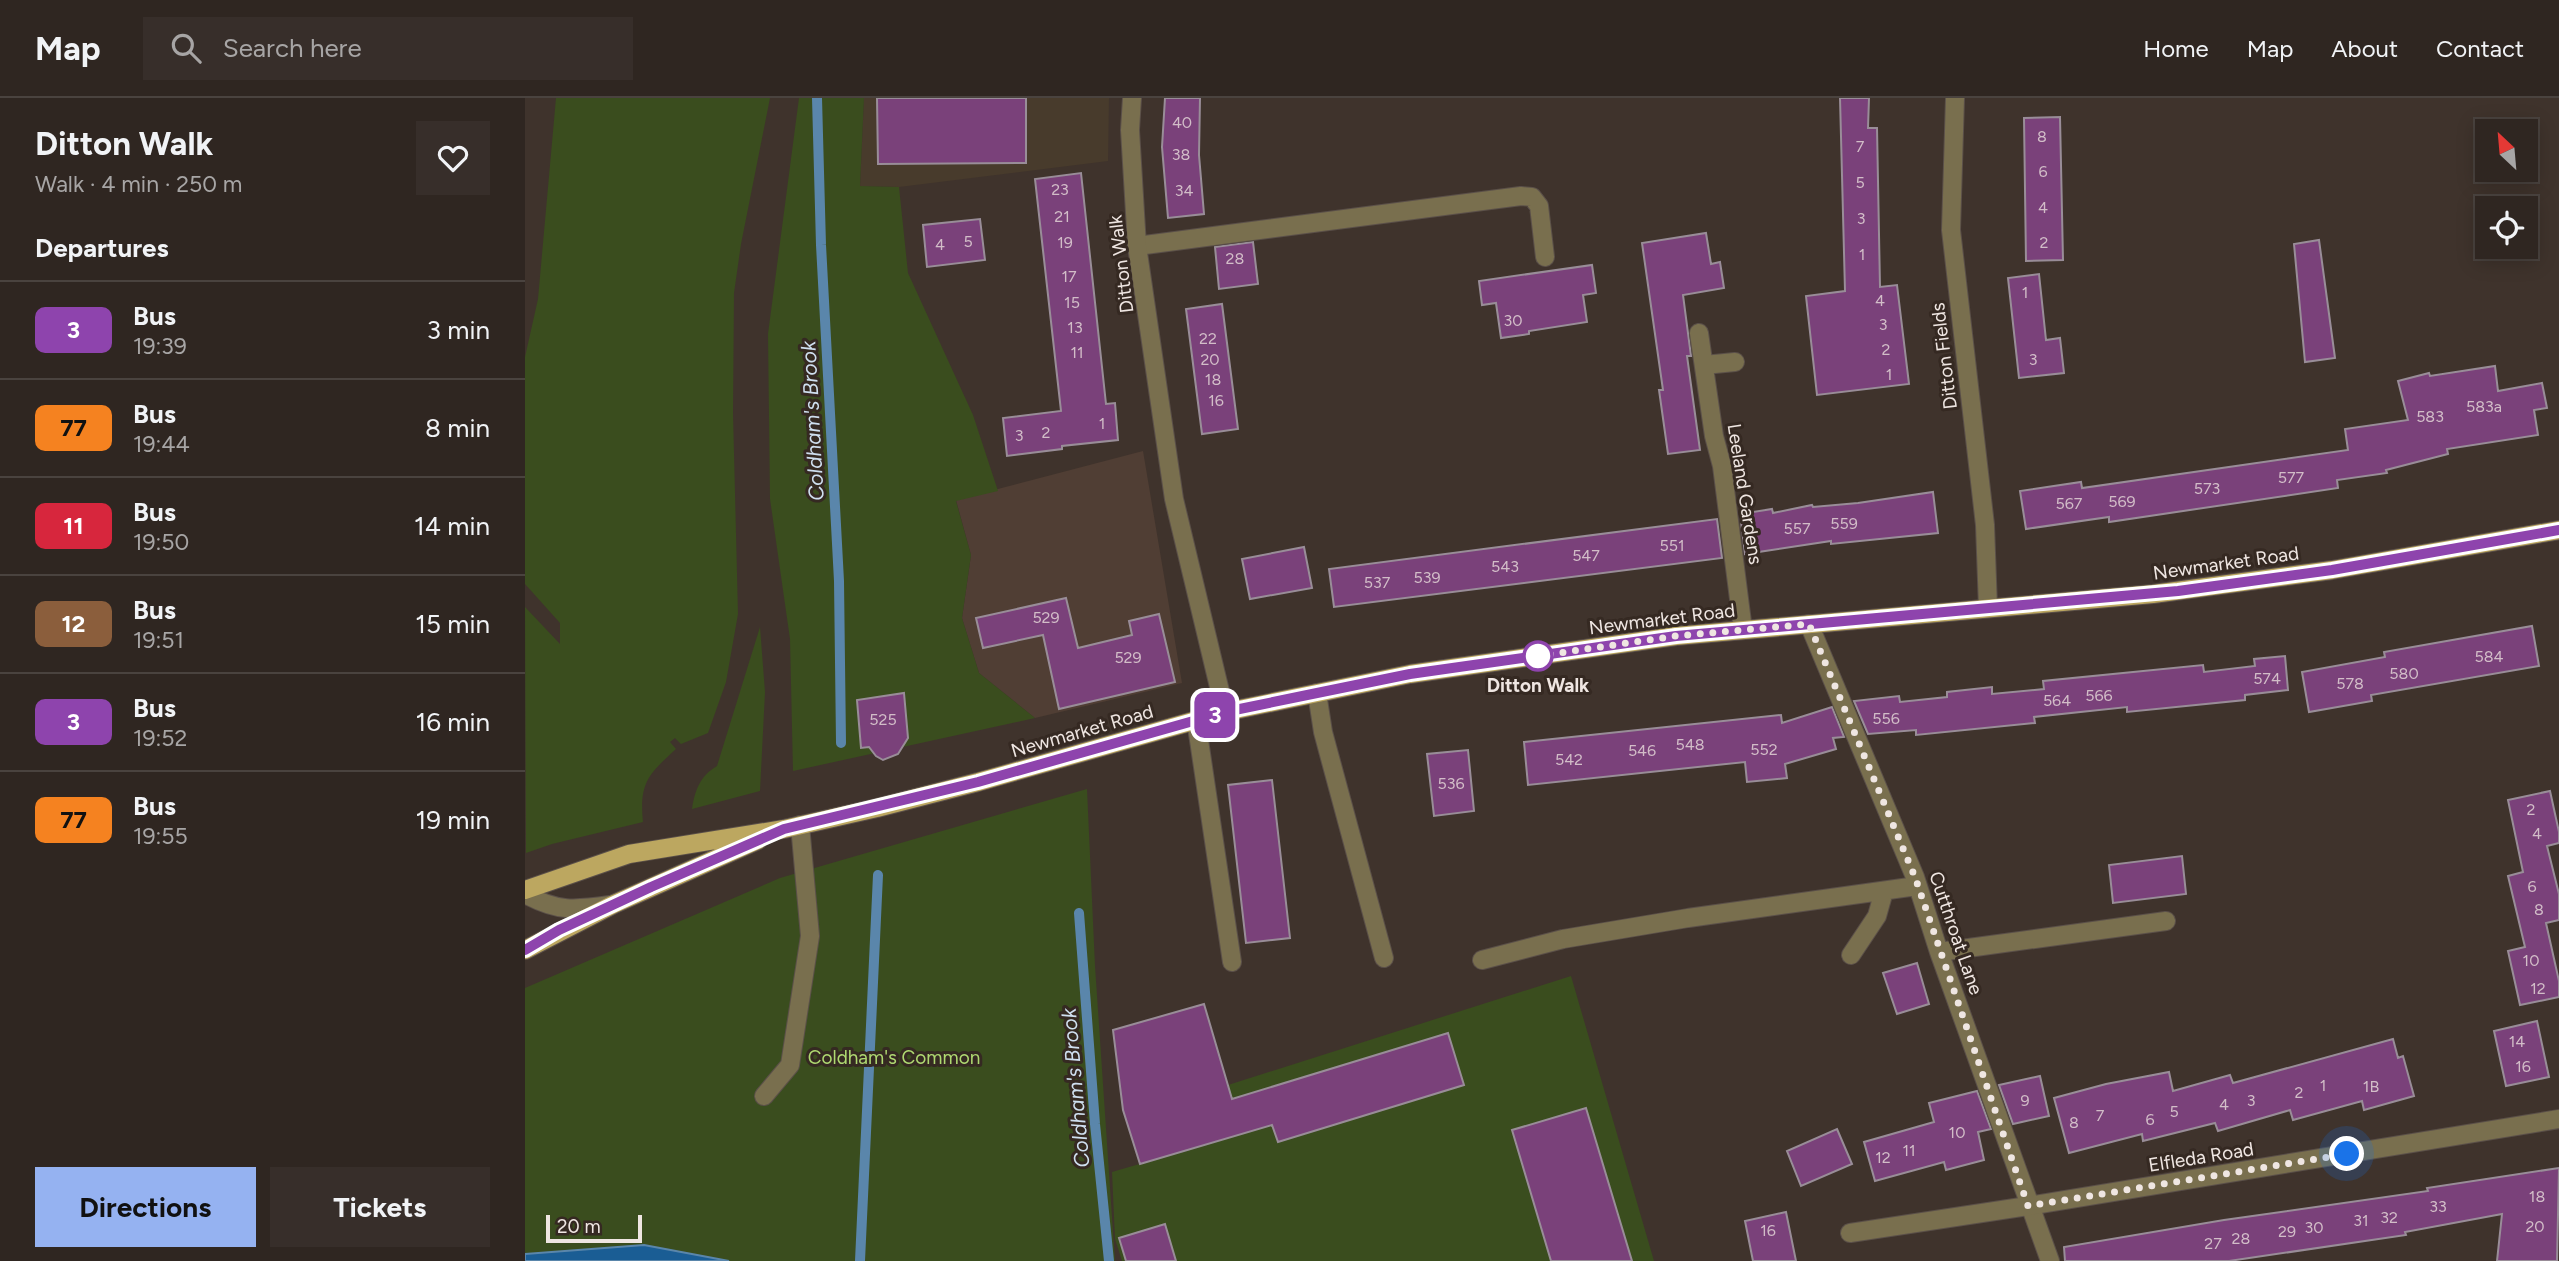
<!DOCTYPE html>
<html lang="en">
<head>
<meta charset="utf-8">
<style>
  :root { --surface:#2f2621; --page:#372e2a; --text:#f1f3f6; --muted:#a7a5a5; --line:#4a433f; --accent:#95b2f1 }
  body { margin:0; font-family:Figtree,sans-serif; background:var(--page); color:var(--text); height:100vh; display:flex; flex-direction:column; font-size:26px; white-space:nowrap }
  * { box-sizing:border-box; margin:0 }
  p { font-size:23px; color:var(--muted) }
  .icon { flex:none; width:38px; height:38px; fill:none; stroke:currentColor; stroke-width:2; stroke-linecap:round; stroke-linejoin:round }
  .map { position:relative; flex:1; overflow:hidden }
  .sheet { display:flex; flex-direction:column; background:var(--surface); width:525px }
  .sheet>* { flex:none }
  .badge { padding:0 14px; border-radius:10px; font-size:24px; line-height:46px }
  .needle { width:46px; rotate:334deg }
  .tools { position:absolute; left:1950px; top:21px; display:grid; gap:14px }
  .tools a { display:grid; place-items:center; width:63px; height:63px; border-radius:0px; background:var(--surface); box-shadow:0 4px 18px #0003,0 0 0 2px var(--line); font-size:35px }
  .scale { position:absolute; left:21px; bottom:18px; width:96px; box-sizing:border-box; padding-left:7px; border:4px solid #efe6e2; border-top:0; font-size:19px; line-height:24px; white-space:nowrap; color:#efe6e2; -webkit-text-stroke:5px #352922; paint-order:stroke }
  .you { position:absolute; width:35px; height:35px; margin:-18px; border:5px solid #fff; border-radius:50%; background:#1a73e8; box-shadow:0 0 0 10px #1a73e833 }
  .map>.badge { position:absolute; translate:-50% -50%; box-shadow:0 0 0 4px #fff }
  h2 { padding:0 35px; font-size:26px; line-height:63px }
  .round { display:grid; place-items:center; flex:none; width:74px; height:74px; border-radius:0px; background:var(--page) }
  .overview { display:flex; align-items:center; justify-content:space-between; height:119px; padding:0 35px }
  h1 { font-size:33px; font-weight:700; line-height:52px }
  .primary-button { display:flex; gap:14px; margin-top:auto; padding:14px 35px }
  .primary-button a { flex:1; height:80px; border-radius:0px; background:var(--accent); color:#111; font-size:28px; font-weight:700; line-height:80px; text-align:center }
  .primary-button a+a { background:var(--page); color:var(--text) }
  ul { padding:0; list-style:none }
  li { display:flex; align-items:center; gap:21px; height:98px; padding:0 35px; border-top:2px solid var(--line) }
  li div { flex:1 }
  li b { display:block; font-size:26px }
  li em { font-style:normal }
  li .badge { min-width:77px; font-weight:700; text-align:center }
  header { display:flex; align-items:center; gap:42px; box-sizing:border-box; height:98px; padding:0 35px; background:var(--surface); border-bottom:2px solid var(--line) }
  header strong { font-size:33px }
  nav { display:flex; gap:38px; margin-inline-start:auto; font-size:24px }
  .search { width:490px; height:63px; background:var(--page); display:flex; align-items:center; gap:18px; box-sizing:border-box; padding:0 24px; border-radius:0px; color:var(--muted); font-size:26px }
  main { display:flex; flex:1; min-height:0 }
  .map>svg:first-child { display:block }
</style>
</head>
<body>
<header>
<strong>Map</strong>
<div class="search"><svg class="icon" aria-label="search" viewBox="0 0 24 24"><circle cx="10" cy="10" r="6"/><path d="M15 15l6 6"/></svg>Search here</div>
<nav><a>Home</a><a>Map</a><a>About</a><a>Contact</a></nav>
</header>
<main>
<section class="sheet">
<div class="overview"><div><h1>Ditton Walk</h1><p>Walk · 4 min · 250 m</p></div><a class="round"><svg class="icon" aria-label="heart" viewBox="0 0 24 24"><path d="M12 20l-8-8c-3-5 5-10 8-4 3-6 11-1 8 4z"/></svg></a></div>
<h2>Departures</h2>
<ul>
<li><span class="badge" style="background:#8e44ad;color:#fff">3</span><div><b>Bus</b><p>19:39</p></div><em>3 min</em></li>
<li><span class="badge" style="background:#f58220;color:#111">77</span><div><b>Bus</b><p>19:44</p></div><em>8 min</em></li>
<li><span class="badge" style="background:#d7263d;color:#fff">11</span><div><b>Bus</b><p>19:50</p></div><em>14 min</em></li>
<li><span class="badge" style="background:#8b5e3c;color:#fff">12</span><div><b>Bus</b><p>19:51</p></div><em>15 min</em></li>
<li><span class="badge" style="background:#8e44ad;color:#fff">3</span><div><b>Bus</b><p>19:52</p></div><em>16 min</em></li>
<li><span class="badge" style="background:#f58220;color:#111">77</span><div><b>Bus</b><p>19:55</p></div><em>19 min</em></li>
</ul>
<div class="primary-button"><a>Directions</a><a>Tickets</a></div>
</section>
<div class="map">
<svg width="2034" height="1163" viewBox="0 0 2034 1163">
  <rect width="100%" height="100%" fill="#3f332c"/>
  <path fill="#503e34" d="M 618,353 L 657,585 L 510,620 L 454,575 L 437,520 L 446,457 L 431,402 Z"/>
  <path fill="#483b2c" d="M 339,0 L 584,0 L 583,63 L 374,89 L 335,88 Z"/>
  <path fill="#3a4d1e" d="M 31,0 L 245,0 L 216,146 L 209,195 L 208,315 L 213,516 L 201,584 L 183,635 L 156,646 L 150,640 L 145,644 L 151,651 C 124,676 114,684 118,724 L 27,746 L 1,755 L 0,509 L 35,546 L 35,525 L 0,486 L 0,259 L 13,201 Z
    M 274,0 L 339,0 L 335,88 L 374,89 L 383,175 L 448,317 L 473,393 L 431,403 L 446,457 L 437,520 L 454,575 L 510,620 L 268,673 L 265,541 L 245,401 L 243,236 Z
    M 235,529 L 240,594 L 235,693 L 167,711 C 170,692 175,678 192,668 Z
    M 562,691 L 570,868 L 590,1163 L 587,1163 L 581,1109 L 583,1163 L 204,1163 L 119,1147 L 0,1156 L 0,890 L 255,780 Z
    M 1046,878 L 1129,1163 L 597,1163 L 590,1141 L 587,1074 L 717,1036 L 703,987 Z"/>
  <path fill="#1a5d94" stroke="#5a86ab" stroke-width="2" d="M 119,1147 L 204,1163 L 0,1163 L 0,1156 Z"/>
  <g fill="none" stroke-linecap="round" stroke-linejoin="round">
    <path stroke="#5a86ab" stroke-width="10" d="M 292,0 L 296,147 L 314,483 L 316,645
      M 554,815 L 570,1026 L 584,1163
      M 335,1163 L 353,777"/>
  </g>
  <path fill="#7a417a" stroke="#998d98" stroke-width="2" d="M 352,0 L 501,0 L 501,65 L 353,66 Z
    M 640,0 L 675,0 L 674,57 L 679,116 L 643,120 L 637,49 Z
    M 1315,0 L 1344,0 L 1343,30 L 1352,30 L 1355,189 L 1372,187 L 1384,286 L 1292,297 L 1281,198 L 1320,193 Z
    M 1535,19 L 1538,162 L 1501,163 L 1499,20 Z
    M 556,75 L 581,306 L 590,305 L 593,342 L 537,348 L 537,351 L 482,358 L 478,320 L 536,313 L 510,81 Z
    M 455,121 L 460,162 L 402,169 L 398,127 Z
    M 1181,135 L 1186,166 L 1195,164 L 1199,190 L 1158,197 L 1166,258 L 1162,258 L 1175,352 L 1143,356 L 1134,292 L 1138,292 L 1117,145 Z
    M 1794,142 L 1810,260 L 1780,264 L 1769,146 Z
    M 728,144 L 733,186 L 694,191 L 690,149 Z
    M 1067,167 L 1071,195 L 1058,197 L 1062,224 L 1004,233 L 1004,236 L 976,240 L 971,205 L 957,207 L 954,183 Z
    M 1514,176 L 1521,242 L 1535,240 L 1539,275 L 1494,280 L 1483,180 Z
    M 697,206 L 713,331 L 677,336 L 661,211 Z
    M 1970,268 L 1973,293 L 2017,285 L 2022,310 L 2009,312 L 2013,337 L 1922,351 L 1923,356 L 1861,372 L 1862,375 L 1812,382 L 1813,390 L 1584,424 L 1584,419 L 1501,431 L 1495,393 L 1556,384 L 1557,390 L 1823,352 L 1820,331 L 1883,322 L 1873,283 L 1904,275 L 1905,278 Z
    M 1408,394 L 1413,435 L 1306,446 L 1306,443 L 1220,456 L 1215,416 L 1247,411 L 1248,415 L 1287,407 L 1288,409 L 1333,405 Z
    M 1192,421 L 1197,460 L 809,509 L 804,471 Z
    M 779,449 L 787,490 L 725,501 L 717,461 Z
    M 541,500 L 553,550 L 607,537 L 604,523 L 634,516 L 650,584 L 534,611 L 518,537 L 458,550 L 451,520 Z
    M 2007,528 L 2014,568 L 1846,597 L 1847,603 L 1784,614 L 1777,574 L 1860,559 L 1859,554 Z
    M 1760,558 L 1763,592 L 1720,597 L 1720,602 L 1602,614 L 1602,609 L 1509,619 L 1510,625 L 1391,637 L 1391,632 L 1343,636 L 1329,603 L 1374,598 L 1375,604 L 1422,599 L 1422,594 L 1467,589 L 1467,596 L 1519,591 L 1518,583 L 1678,567 L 1679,574 L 1730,568 L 1729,561 Z
    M 379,595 L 383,640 L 373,656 L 358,662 L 351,658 L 344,649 L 336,650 L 332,602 Z
    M 1307,609 L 1319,639 L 1308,640 L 1311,651 L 1260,666 L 1262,680 L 1222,684 L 1220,664 L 1003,687 L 999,644 L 1256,617 L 1257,625 Z
    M 943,652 L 949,713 L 909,718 L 902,656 Z
    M 747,682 L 765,840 L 721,845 L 703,687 Z
    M 2025,693 L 2034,734 L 2034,745 L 2022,748 L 2034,796 L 2034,822 L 2021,825 L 2034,883 L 2034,899 L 1995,907 L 1983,853 L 2000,849 L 1983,778 L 1998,774 L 1983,702 Z
    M 1657,758 L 1661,796 L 1588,805 L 1584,767 Z
    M 1392,865 L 1404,906 L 1372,916 L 1358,875 Z
    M 679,906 L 707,1001 L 923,935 L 939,987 L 753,1044 L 747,1027 L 615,1066 L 598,1012 L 588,932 Z
    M 2012,923 L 2024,979 L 1981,988 L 1969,933 Z
    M 1868,941 L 1873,960 L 1878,958 L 1889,998 L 1839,1012 L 1837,1003 L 1768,1022 L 1765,1012 L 1693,1033 L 1690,1025 L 1618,1043 L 1617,1036 L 1544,1055 L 1529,1000 L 1581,986 L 1644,974 L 1648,993 L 1705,977 L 1708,985 Z
    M 1515,978 L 1524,1018 L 1488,1026 L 1474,987 Z
    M 1452,993 L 1466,1031 L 1453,1034 L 1459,1062 L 1421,1072 L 1419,1064 L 1350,1083 L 1339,1044 L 1409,1024 L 1404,1005 Z
    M 1061,1010 L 1107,1163 L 1026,1163 L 987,1032 Z
    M 1312,1031 L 1327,1066 L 1276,1088 L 1262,1053 Z
    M 2034,1070 L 2032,1163 L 1972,1163 L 1977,1116 L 1880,1134 L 1881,1137 L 1704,1163 L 1540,1163 L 1539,1149 L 1699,1122 L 1903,1093 L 1902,1090 Z
    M 1261,1114 L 1271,1163 L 1228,1163 L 1220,1123 Z
    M 640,1126 L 651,1163 L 601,1163 L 594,1140 Z"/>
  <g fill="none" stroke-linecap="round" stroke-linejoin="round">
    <g stroke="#5b5049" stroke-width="20">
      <path id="service" d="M 612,148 L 996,98 L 1007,99 L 1014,108 L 1020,159
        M 1284,526 L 1390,779 L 1414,854 L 1525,1163
        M 792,595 L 798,634 L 859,860
        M 671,622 L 707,864
        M 0,796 C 32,814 50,812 85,807
        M 1414,854 L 1641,823
        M 1326,857 L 1352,818 L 1359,793
        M 957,862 L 1038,841 L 1163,820 L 1392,788
        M 239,998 L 265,967 L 285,838 L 275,727"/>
    </g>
    <g stroke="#5b5049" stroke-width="20">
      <path id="minor" d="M 607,0 L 605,32 L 612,148 L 649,401 L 700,614
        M 1430,0 L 1426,132 L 1460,427 L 1463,510
        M 1174,235 L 1189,338 L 1197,368 L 1218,532
        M 1179,267 L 1210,264
        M 1325,1135 L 1503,1108 L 2034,1021"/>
    </g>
    <g stroke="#5b5049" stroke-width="20">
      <path id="primary" d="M 0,792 L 104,756 L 259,731 L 352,710 L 453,684 L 700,614 L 885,576 L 1151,538 L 1628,496 L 1807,472 L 2034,432
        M 0,852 L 89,806 L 233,742"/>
    </g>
    <use href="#service" stroke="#796f4e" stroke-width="18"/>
    <use href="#minor" stroke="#796f4e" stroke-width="18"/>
    <use href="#primary" stroke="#bca760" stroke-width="18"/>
  </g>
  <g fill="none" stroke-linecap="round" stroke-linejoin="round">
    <g stroke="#fff" stroke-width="16">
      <path id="line" d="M 0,852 L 34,832 L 126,789 L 259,731 L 453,684 L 700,614 L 792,595 L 885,576 L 1151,538 L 1653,493 L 1807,472 L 2034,432"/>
    </g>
    <use href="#line" stroke="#8e44ad" stroke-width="10"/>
    <path stroke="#efe6e2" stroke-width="7" stroke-dasharray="0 12.6" d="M 1013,558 L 1151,538 L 1284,526 L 1390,779 L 1503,1108 L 1822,1056"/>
  </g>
  <circle fill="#fff" stroke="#8e44ad" stroke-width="3.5" cx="1013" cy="558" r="14"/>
  <g text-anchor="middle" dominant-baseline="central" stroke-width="6" stroke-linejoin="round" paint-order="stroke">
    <g font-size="16" fill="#d2bdc8">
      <text x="657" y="24">40</text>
      <text x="1517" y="38">8</text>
      <text x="1335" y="48">7</text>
      <text x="656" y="56">38</text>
      <text x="1518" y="73">6</text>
      <text x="1335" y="84">5</text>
      <text x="535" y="91">23</text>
      <text x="659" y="92">34</text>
      <text x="1518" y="109">4</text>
      <text x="537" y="118">21</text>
      <text x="1336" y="120">3</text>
      <text x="443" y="143">5</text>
      <text x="540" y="144">19</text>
      <text x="1519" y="144">2</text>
      <text x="415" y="146">4</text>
      <text x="1337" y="156">1</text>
      <text x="710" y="160">28</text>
      <text x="544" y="178">17</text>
      <text x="1500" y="194">1</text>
      <text x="1355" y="202">4</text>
      <text x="547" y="204">15</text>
      <text x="988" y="222">30</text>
      <text x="1358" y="226">3</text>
      <text x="550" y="229">13</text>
      <text x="683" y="240">22</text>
      <text x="1361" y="251">2</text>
      <text x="552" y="254">11</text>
      <text x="685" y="261">20</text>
      <text x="1508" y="261">3</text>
      <text x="1364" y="276">1</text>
      <text x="688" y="281">18</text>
      <text x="691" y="302">16</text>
      <text x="1959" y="308">583a</text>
      <text x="1905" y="318">583</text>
      <text x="577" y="325">1</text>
      <text x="521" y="334">2</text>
      <text x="494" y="337">3</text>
      <text x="1766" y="379">577</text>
      <text x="1682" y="390">573</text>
      <text x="1597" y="403">569</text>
      <text x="1544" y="405">567</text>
      <text x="1319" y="425">559</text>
      <text x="1272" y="430">557</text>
      <text x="1147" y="447">551</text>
      <text x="1061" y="457">547</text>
      <text x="980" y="468">543</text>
      <text x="902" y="479">539</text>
      <text x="852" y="484">537</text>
      <text x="521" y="519">529</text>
      <text x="1964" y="558">584</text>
      <text x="603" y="559">529</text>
      <text x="1879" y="575">580</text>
      <text x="1742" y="580">574</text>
      <text x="1825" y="585">578</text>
      <text x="1574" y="597">566</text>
      <text x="1532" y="602">564</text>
      <text x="1361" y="620">556</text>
      <text x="358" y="621">525</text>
      <text x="1165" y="646">548</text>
      <text x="1239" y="651">552</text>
      <text x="1117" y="652">546</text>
      <text x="1044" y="661">542</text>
      <text x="926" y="685">536</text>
      <text x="2006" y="711">2</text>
      <text x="2012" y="735">4</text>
      <text x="2007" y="788">6</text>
      <text x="2014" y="811">8</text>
      <text x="2006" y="862">10</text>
      <text x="2013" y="890">12</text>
      <text x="1992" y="943">14</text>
      <text x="1998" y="968">16</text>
      <text x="1798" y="987">1</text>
      <text x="1846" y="988">1B</text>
      <text x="1774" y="994">2</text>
      <text x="1500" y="1002">9</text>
      <text x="1726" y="1002">3</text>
      <text x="1699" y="1006">4</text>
      <text x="1649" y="1013">5</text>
      <text x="1575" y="1017">7</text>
      <text x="1625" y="1021">6</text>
      <text x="1549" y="1024">8</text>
      <text x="1432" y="1034">10</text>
      <text x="1384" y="1052">11</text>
      <text x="1358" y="1059">12</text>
      <text x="2012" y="1098">18</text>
      <text x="1913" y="1108">33</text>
      <text x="1864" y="1119">32</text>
      <text x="1836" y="1122">31</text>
      <text x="2010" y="1128">20</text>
      <text x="1789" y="1129">30</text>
      <text x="1243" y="1132">16</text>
      <text x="1762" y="1133">29</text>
      <text x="1716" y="1140">28</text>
      <text x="1688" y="1145">27</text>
    </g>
    <g font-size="19" fill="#efe6e2" stroke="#352922">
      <text transform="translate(596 166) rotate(-97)">Ditton Walk</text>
      <text transform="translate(1419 258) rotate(-97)">Ditton Fields</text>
      <text transform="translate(1220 396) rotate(81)">Leeland Gardens</text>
      <text transform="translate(1701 465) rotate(-8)">Newmarket Road</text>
      <text transform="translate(1137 521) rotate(-7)">Newmarket Road</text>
      <text transform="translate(557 633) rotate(-16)">Newmarket Road</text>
      <text transform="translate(1431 835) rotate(71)">Cutthroat Lane</text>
      <text transform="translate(1676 1059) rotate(-9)">Elfleda Road</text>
    </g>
    <g font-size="19" font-weight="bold" fill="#efe6e2" stroke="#352922">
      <text x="1013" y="587">Ditton Walk</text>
    </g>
    <g font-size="19" fill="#afd971" stroke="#352922">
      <text x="369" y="959">Coldham's Common</text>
    </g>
    <g font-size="21" font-style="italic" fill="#cfdfef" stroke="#352922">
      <text transform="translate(287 323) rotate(-93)">Coldham's Brook</text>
      <text transform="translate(550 990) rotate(-95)">Coldham's Brook</text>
    </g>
  </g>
</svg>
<div class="tools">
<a><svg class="needle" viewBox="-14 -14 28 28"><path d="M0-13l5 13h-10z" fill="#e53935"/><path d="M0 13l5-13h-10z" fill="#a7a5a5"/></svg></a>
<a><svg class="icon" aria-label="locate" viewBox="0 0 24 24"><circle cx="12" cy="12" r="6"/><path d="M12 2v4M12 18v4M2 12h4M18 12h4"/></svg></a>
</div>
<div class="scale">20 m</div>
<div class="you" style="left:1822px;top:1056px"></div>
<b class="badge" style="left:690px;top:617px;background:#8e44ad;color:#fff">3</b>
</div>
</main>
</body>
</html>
